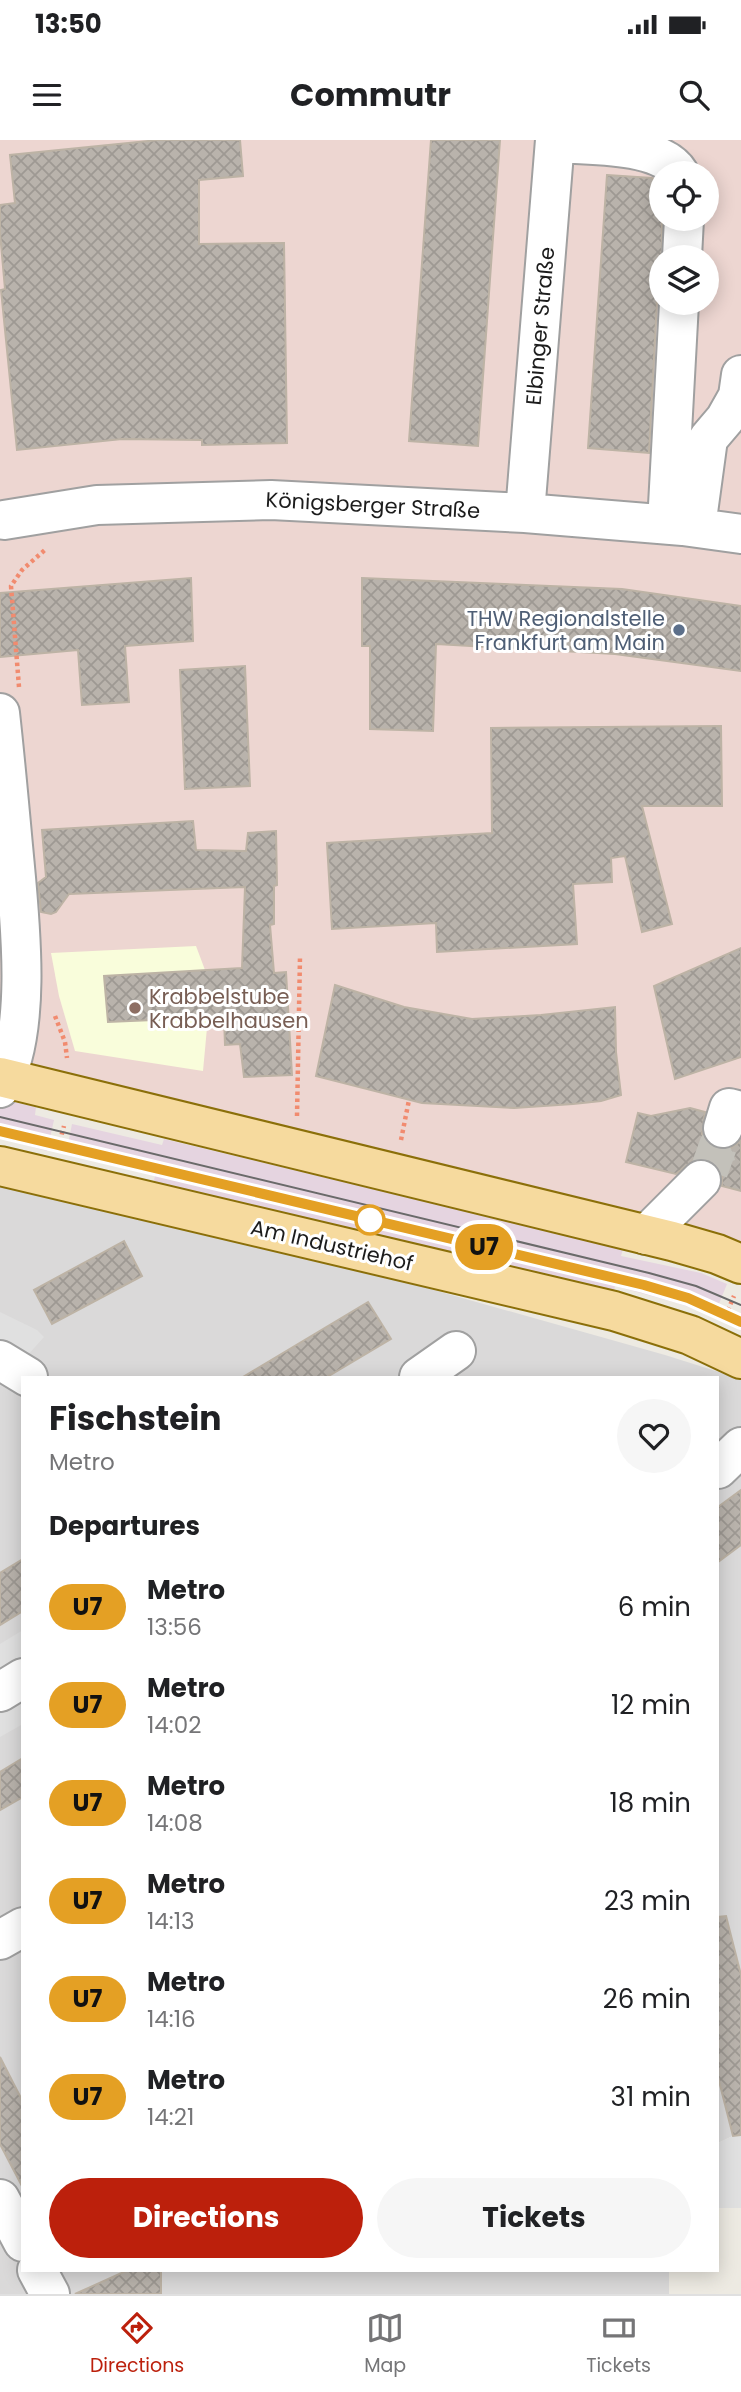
<!DOCTYPE html>
<html lang="en">
<head>
<meta charset="utf-8">
<style>
  :root { --surface:#fff; --page:#f6f6f6; --text:#202124; --muted:#757577; --line:#e0e0e0; --accent:#bc200c }
  body { margin:0; font-family:Poppins,sans-serif; background:var(--page); color:var(--text); height:100vh; display:flex; flex-direction:column; font-size:26px; white-space:nowrap }
  * { box-sizing:border-box; margin:0 }
  p { font-size:23px; color:var(--muted) }
  .icon { flex:none; width:38px; height:38px; fill:none; stroke:currentColor; stroke-width:2; stroke-linecap:round; stroke-linejoin:round }
  .map { position:relative; flex:1; overflow:hidden }
  .side { position:absolute; left:21px; top:1236px; width:698px; height:896px; display:flex; flex-direction:column; background:var(--surface); border-radius:0px; box-shadow:0 4px 18px #0003 }
  .side>* { flex:none }
  .badge { padding:0 14px; border-radius:23px; font-size:24px; line-height:46px }
  .controls { position:absolute; left:649px; top:21px; display:grid; gap:14px }
  .controls a { display:grid; place-items:center; width:70px; height:70px; border-radius:50%; background:var(--surface); box-shadow:0 4px 18px #0003; font-size:35px }
  .map>.badge { position:absolute; translate:-50% -50%; box-shadow:0 0 0 4px #fff }
  h2 { padding:0 28px; font-size:26px; line-height:63px }
  .round { display:grid; place-items:center; flex:none; width:74px; height:74px; border-radius:37px; background:var(--page) }
  .headline { display:flex; align-items:center; justify-content:space-between; height:119px; padding:0 28px }
  h1 { font-size:33px; font-weight:700; line-height:52px }
  .primary-button { display:flex; gap:14px; margin-top:auto; padding:14px 28px }
  .primary-button a { flex:1; height:80px; border-radius:42px; background:var(--accent); color:#fff; font-size:28px; font-weight:700; line-height:80px; text-align:center }
  .primary-button a+a { background:var(--page); color:var(--text) }
  ul { padding:0; list-style:none }
  li { display:flex; align-items:center; gap:21px; height:98px; padding:0 28px }
  li div { flex:1 }
  li b { display:block; font-size:26px }
  li em { font-style:normal }
  li .badge { min-width:77px; font-weight:700; text-align:center }
  .status { display:flex; justify-content:space-between; align-items:center; height:49px; padding:0 35px; background:var(--surface); direction:ltr }
  .status svg { height:19px; fill:currentColor }
  header { display:flex; justify-content:space-between; align-items:center; height:91px; padding:0 28px; background:var(--surface); font-size:32px; font-weight:700 }
  .dock { display:flex; justify-content:space-around; align-items:center; height:98px; border-top:2px solid var(--line); background:var(--surface); font-size:19px; color:var(--muted) }
  .dock a { display:grid; justify-items:center; gap:4px }
  .dock .current { color:var(--accent) }
  .map>svg:first-child { display:block }
</style>
</head>
<body>
<div class="status"><b>13:50</b><svg viewBox="0 0 49 12"><path d="M0 12V9h3v3zM5 12V6h3v6zM10 12V3h3v9zM15 12V0h3v12zM26 1h20v11H26zM47 4h2v5h-2z"/></svg></div>
<header><svg class="icon" aria-label="menu" viewBox="0 0 24 24"><path d="M4 6h16M4 12h16M4 18h16"/></svg>Commutr<svg class="icon" aria-label="search" viewBox="0 0 24 24"><circle cx="10" cy="10" r="6"/><path d="M15 15l6 6"/></svg></header>
<div class="map">
<svg width="741" height="2154" viewBox="0 0 741 2154">
  <defs>
    <pattern id="building-cross-hatch" width="8" height="8" patternUnits="userSpaceOnUse" patternTransform="scale(1.75)"><rect width="8" height="8" fill="#b9b3ac"/><path d="M0 0l8 8M0 8l8-8" fill="none" stroke="#9e9993"/></pattern>
  </defs>
  <rect width="100%" height="100%" fill="#edeae2"/>
  <path fill="#dad9d9" d="M 0,1041 L 370,1132 L 665,1215 L 741,1239 L 741,1992 L 718,2003 L 718,1237 L 23,1237 L 23,2130 L 669,2130 L 669,2154 L 0,2154 Z"/>
  <path fill="#edd6d1" fill-rule="evenodd" d="M 0,0 L 741,0 L 741,1126 L 0,937 ZM 662,33 L 707,33 L 707,79 L 662,79 ZM 662,117 L 707,117 L 707,163 L 662,163 Z"/>
  <path fill="#f9fddb" d="M 196,806 L 205,830 L 208,877 L 203,931 L 75,911 L 59,856 L 51,813 Z"/>
  <path fill="#e5d4e0" d="M 0,959 L 36,967 L 35,975 L 54,980 L 47,1011 L 11,1001 L 0,987 Z
    M 72,984 L 162,1005 L 164,999 L 623,1109 L 621,1116 L 701,1133 L 727,1144 L 714,1176 L 677,1163 L 615,1146 L 612,1160 L 152,1049 L 155,1036 L 66,1014 Z"/>
  <path fill="#e0e0e0" d="M 0,1172 L 37,1190 L 44,1197 L 26,1217 L 0,1199 Z
    M 23,1490 L 23,1519 L 0,1533 L 0,1504 Z
    M 23,1551 L 23,1584 L 0,1597 L 0,1565 Z
    M 741,1992 L 741,2068 L 718,2068 L 718,2003 Z"/>
  <path fill="url(#building-cross-hatch)" stroke="#bdb3a5" stroke-width="2" d="M 158,0 L 240,0 L 243,36 L 199,40 L 199,104 L 284,103 L 287,303 L 202,305 L 202,300 L 122,299 L 17,310 L 1,150 L 5,149 L 0,93 L 0,65 L 15,63 L 10,15 Z
    M 431,0 L 500,0 L 478,306 L 409,301 Z
    M 607,35 L 652,38 L 662,46 L 662,145 L 657,162 L 649,313 L 588,308 Z
    M 191,438 L 193,501 L 125,506 L 129,562 L 82,565 L 78,510 L 0,517 L 0,453 Z
    M 362,438 L 622,449 L 741,466 L 741,531 L 615,514 L 436,504 L 433,591 L 370,589 L 370,506 L 362,506 Z
    M 245,526 L 250,646 L 185,649 L 180,530 Z
    M 721,586 L 722,666 L 642,666 L 672,784 L 642,792 L 625,716 L 611,718 L 612,742 L 573,744 L 577,804 L 437,812 L 436,783 L 332,789 L 327,703 L 492,693 L 491,588 Z
    M 193,681 L 196,710 L 246,711 L 248,693 L 276,691 L 277,745 L 274,746 L 274,784 L 270,785 L 274,833 L 286,832 L 292,935 L 244,937 L 240,904 L 225,905 L 224,877 L 108,882 L 104,836 L 242,828 L 245,747 L 69,754 L 56,772 L 51,774 L 41,772 L 38,743 L 46,737 L 42,690 Z
    M 741,808 L 741,917 L 675,939 L 654,846 Z
    M 335,845 L 404,867 L 472,879 L 541,875 L 615,867 L 616,912 L 621,955 L 601,961 L 573,964 L 514,968 L 422,963 L 316,936 Z
    M 690,968 L 705,972 L 702,994 L 707,1002 L 716,1009 L 729,1009 L 737,1004 L 741,999 L 741,1051 L 722,1046 L 722,1035 L 717,1025 L 706,1019 L 695,1019 L 676,1034 L 626,1022 L 638,973 L 651,976 Z
    M 124,1101 L 142,1136 L 52,1184 L 34,1150 Z
    M 368,1162 L 391,1199 L 327,1237 L 243,1237 Z
    M 741,1350 L 741,1405 L 718,1422 L 718,1367 Z
    M 23,1419 L 23,1471 L 0,1485 L 0,1433 Z
    M 23,1618 L 23,1657 L 0,1670 L 0,1632 Z
    M 726,1776 L 741,1835 L 741,1995 L 733,1996 L 718,1937 L 718,1777 Z
    M 0,1917 L 23,1962 L 23,2048 L 0,2004 Z
    M 128,2130 L 161,2130 L 161,2154 L 75,2154 Z"/>
  <g fill="none" stroke-linecap="round" stroke-linejoin="round">
    <path stroke="#c3c1ba" stroke-width="38" stroke-dasharray="38 19" stroke-linecap="butt" d="M 709,1031 L 718,1006 L 732,1001 L 741,1003"/>
    <g stroke="#a0a0a0" stroke-width="42">
      <path id="minor" d="M 555,3 C 587,5 661,3 679,33
        M 682,117 L 684,79
        M 525,373 L 555,0
        M 4,380 L 97,365 L 271,360 L 525,373 L 683,386 L 741,394
        M 667,384 L 679,163
        M 696,387 L 708,299 L 725,279 L 738,256 L 741,235
        M 0,573 C 5,618 9,662 13,706 C 19,771 34,892 0,948
        M 723,988 L 729,968 L 741,971
        M 646,1095 L 701,1040
        M 0,1220 L 28,1237
        M 419,1237 L 456,1211
        M 718,1329 L 741,1307
        M 0,1552 L 23,1538
        M 0,1800 L 23,1787
        M 0,2059 L 23,2102
        M 37,2130 L 50,2154"/>
    </g>
    <g stroke="#8b6f09" stroke-width="42">
      <path id="major" d="M 0,937 L 672,1101 L 717,1114 L 741,1124
        M 0,1026 L 614,1171 L 690,1195 L 741,1219"/>
    </g>
    <path stroke="#f18b6f" stroke-width="4.5" stroke-dasharray="3.5 3.5" stroke-linecap="butt" d="M 19,547 L 11,446 L 22,430 L 46,409
      M 55,876 L 65,902 L 67,918
      M 297,976 L 300,817
      M 401,1000 L 409,960
      M 58,1008 L 64,986
      M 725,1177 L 734,1156"/>
    <use href="#minor" stroke="#fff" stroke-width="38"/>
    <use href="#major" stroke="#f6da9e" stroke-width="38"/>
    <path stroke="#6a6a6a" stroke-width="2" d="M 0,977 L 649,1133 L 696,1146 L 741,1165
      M 0,991 L 644,1145 L 689,1158 L 741,1182"/>
  </g>
  <g fill="none" stroke-linecap="round" stroke-linejoin="round">
    <g stroke="#fff" stroke-width="16">
      <path id="line" d="M 0,991 L 644,1145 L 688,1158 L 741,1182"/>
    </g>
    <use href="#line" stroke="#e4a024" stroke-width="10"/>
  </g>
  <circle fill="#5c6f8a" stroke="#fff" stroke-width="2.5" cx="679" cy="490" r="7"/>
  <circle fill="#8d6e63" stroke="#fff" stroke-width="2.5" cx="135" cy="868" r="7"/>
  <circle fill="#fff" stroke="#e4a024" stroke-width="3.5" cx="370" cy="1080" r="14"/>
  <g text-anchor="middle" dominant-baseline="central" stroke-width="6" stroke-linejoin="round" paint-order="stroke">
    <g font-size="21" fill="#1c1c1c" stroke="#fff">
      <text transform="translate(540 186) rotate(-85)">Elbinger Straße</text>
      <text transform="translate(373 365) rotate(3)">Königsberger Straße</text>
      <text transform="translate(332 1105) rotate(13)">Am Industriehof</text>
    </g>
    <g font-size="21" fill="#4e5e75" stroke="#fff" text-anchor="end">
      <text x="665" y="478">THW Regionalstelle<tspan x="665" dy="24">Frankfurt am Main</tspan></text>
    </g>
    <g font-size="21" fill="#785e54" stroke="#fff" text-anchor="start">
      <text x="149" y="856">Krabbelstube<tspan x="149" dy="24">Krabbelhausen</tspan></text>
    </g>
  </g>
</svg>
<div class="controls">
<a><svg class="icon" aria-label="locate" viewBox="0 0 24 24"><circle cx="12" cy="12" r="6"/><path d="M12 2v4M12 18v4M2 12h4M18 12h4"/></svg></a>
<a><svg class="icon" aria-label="layers" viewBox="0 0 24 24"><path d="M12 4l9 5-9 5-9-5zM3 14l9 5 9-5"/></svg></a>
</div>
<b class="badge" style="left:484px;top:1107px;background:#e4a024;color:#111">U7</b>
<section class="side">
<div class="headline"><div><h1>Fischstein</h1><p>Metro</p></div><a class="round"><svg class="icon" aria-label="heart" viewBox="0 0 24 24"><path d="M12 20l-8-8c-3-5 5-10 8-4 3-6 11-1 8 4z"/></svg></a></div>
<h2>Departures</h2>
<ul>
<li><span class="badge" style="background:#e4a024;color:#111">U7</span><div><b>Metro</b><p>13:56</p></div><em>6 min</em></li>
<li><span class="badge" style="background:#e4a024;color:#111">U7</span><div><b>Metro</b><p>14:02</p></div><em>12 min</em></li>
<li><span class="badge" style="background:#e4a024;color:#111">U7</span><div><b>Metro</b><p>14:08</p></div><em>18 min</em></li>
<li><span class="badge" style="background:#e4a024;color:#111">U7</span><div><b>Metro</b><p>14:13</p></div><em>23 min</em></li>
<li><span class="badge" style="background:#e4a024;color:#111">U7</span><div><b>Metro</b><p>14:16</p></div><em>26 min</em></li>
<li><span class="badge" style="background:#e4a024;color:#111">U7</span><div><b>Metro</b><p>14:21</p></div><em>31 min</em></li>
</ul>
<div class="primary-button"><a>Directions</a><a>Tickets</a></div>
</section>
</div>
<nav class="dock">
<a class="current"><svg class="icon" aria-label="directions" viewBox="0 0 24 24"><path d="M12 3l9 9-9 9-9-9zM9 14v-3h6M13 9l2 2-2 2"/></svg>Directions</a>
<a><svg class="icon" aria-label="map" viewBox="0 0 24 24"><path d="M3 6l6-2 6 2 6-2v14l-6 2-6-2-6 2zM9 4v14M15 6v14"/></svg>Map</a>
<a><svg class="icon" aria-label="tickets" viewBox="0 0 24 24"><path d="M3 7h18v10H3zM15 7v10"/></svg>Tickets</a>
</nav>
</body>
</html>
